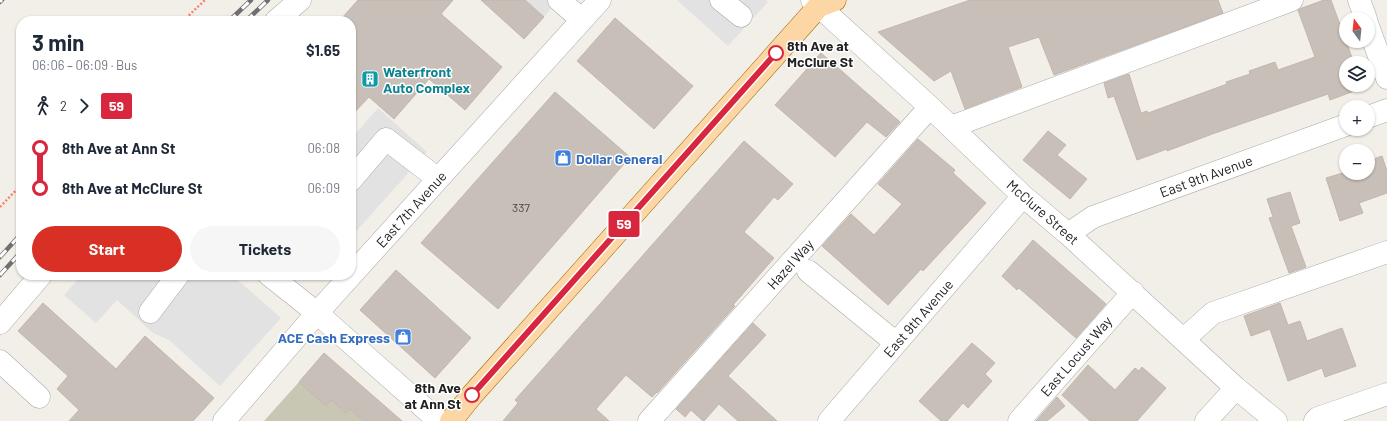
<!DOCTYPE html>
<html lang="en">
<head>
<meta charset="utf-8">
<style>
  :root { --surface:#fff; --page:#f6f6f7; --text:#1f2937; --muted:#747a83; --accent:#d93025 }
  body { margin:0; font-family:Barlow,sans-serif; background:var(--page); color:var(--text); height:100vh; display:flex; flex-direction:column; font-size:15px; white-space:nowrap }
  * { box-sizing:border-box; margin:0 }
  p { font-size:13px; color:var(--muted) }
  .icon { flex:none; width:22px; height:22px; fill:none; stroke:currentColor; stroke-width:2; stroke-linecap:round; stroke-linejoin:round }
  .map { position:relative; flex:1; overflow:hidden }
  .side { position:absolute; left:16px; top:16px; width:340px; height:264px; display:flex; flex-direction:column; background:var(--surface); border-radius:16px; box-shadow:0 1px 3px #0004 }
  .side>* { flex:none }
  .badge { padding:0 8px; border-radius:3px; font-size:14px; line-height:26px }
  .needle { width:26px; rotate:345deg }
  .fabs { position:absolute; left:1339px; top:12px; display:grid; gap:8px }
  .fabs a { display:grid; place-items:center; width:36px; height:36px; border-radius:50%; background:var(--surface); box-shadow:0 1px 3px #0004; font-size:20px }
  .map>.badge { position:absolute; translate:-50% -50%; box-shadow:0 0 0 2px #fff }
  .legs { display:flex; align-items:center; gap:6px; height:44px; padding:0 16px; font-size:13px }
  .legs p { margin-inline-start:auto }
  .headline { display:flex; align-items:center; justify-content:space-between; height:68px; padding:0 16px }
  h1 { font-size:22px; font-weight:700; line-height:30px }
  .button { display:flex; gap:8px; margin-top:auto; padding:8px 16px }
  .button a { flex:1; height:46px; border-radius:24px; background:var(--accent); color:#fff; font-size:16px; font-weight:700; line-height:46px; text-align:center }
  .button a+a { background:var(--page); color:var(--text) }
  ul { padding:0 16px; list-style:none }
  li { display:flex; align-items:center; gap:14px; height:40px; font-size:15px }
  li i { display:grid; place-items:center; width:6px; height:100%; margin:0 5px; background:currentColor }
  li i::after { content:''; width:10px; height:10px; margin:-5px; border:3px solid; border-radius:50%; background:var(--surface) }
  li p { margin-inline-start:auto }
  li:first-child i { background:linear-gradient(#0000 50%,currentColor 0) }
  li:last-child i { background:linear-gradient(currentColor 50%,#0000 0) }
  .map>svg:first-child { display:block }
</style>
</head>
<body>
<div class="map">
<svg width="1387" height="421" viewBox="0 0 1387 421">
  <rect width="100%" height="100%" fill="#f2efe9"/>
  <path fill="#c7c7b4" d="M 299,382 L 326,406 L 331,400 L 346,413 L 350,409 L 364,421 L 264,421 Z"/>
  <path fill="#e2e2e2" d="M 525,0 L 558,0 L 544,17 Z
    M 677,0 L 766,0 L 768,2 L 728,46 Z
    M 378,108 L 427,152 L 351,237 L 351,139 Z
    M 82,275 L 232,275 L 281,318 L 220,386 L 169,340 L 153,333 L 117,300 L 96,323 L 64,295 Z"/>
  <path fill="#c7bfb8" stroke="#c4b6ab" d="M 358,0 L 453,0 L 441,14 L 502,67 L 465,110 L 429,79 L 394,119 L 369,97 L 351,116 L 351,21 L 344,21 L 341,19 Z
    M 481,0 L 525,0 L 544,17 L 524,39 Z
    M 970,0 L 1218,0 L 1223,13 L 1054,75 L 1039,37 L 1008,47 L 1022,87 L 965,109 L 951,71 L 934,81 L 878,32 Z
    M 1324,0 L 1331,0 L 1354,63 L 1346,63 L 1346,85 L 1361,85 L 1362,88 L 1330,100 L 1328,94 L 1215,133 L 1167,151 L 1167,149 L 1137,160 L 1114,96 L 1108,98 L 1104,83 L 1129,74 L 1141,113 L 1147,111 L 1148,113 L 1227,84 L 1226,82 L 1250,74 L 1249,71 L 1275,62 L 1278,70 L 1315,57 L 1298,10 L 1302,8 Z
    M 615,18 L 693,86 L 654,129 L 577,61 Z
    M 821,53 L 900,122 L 886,137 L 867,122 L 835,157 L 775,105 Z
    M 555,92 L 630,157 L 498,309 L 421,243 Z
    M 1048,131 L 1066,145 L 1057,155 L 1087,179 L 1070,199 L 1023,160 Z
    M 918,139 L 955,170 L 953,173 L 986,203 L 923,271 L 921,269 L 888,305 L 822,246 L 851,214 L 874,235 L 902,204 L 878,184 Z
    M 744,141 L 793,184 L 778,200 L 774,197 L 744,232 L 774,258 L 733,305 L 735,306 L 657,393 L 657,392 L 652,397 L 626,375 L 596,409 L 609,421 L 503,421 L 518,403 L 515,400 Z
    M 1382,156 L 1387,171 L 1387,193 L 1359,203 L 1363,213 L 1340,221 L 1326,178 L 1346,172 L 1346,173 L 1368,173 L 1368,161 Z
    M 1290,192 L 1300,223 L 1291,226 L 1306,267 L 1289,273 L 1269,218 L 1273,217 L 1267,199 Z
    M 1033,240 L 1106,304 L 1076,338 L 1019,288 L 1017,290 L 1002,276 Z
    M 396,270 L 471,338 L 435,378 L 360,310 Z
    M 43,303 L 116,369 L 145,336 L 214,398 L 193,421 L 69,421 L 79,410 L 57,389 L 68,376 L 18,331 Z
    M 1280,303 L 1288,325 L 1300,321 L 1307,341 L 1342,328 L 1356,366 L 1325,377 L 1322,368 L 1288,381 L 1270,329 L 1251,336 L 1244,316 Z
    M 753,323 L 766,335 L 728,376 L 777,421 L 738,421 L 719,404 L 704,421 L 703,421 L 691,410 L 685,417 L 676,409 Z
    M 972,343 L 995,363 L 985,374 L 992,381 L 968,408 L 963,403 L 947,421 L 941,421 L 919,401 Z
    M 324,353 L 402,421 L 364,421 L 350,409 L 346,413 L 331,400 L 326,406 L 299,382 Z
    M 1088,365 L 1115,390 L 1135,368 L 1139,371 L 1142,367 L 1166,388 L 1137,421 L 1090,421 L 1062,395 Z
    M 1057,397 L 1065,406 L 1047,421 L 1036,421 Z"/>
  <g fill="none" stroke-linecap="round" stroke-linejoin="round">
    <g stroke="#a9a9a9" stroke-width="23">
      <path id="minor" d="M 559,0 L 582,20
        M 721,0 L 741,16
        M 812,0 L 930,107 L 1023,196 L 1068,234 L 1236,388 L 1276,421
        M 1359,0 L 1366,19
        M 276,21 L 300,0
        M 1368,26 L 1387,78
        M 1368,117 L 1387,110
        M 951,127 L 1292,0
        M 351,180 L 386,139 L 438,179
        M 1068,234 L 1093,217 L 1346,125
        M 808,271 L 896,343
        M 269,275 L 317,313 L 439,421
        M 150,312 L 178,275
        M 0,323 L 41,275
        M 1184,339 L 1213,313 L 1387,252
        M 0,361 L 39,397
        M 224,421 L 317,313 L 600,0
        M 649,421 L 930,107
        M 829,421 L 1023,196
        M 1019,421 L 1133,292
        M 1206,421 L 1236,388
        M 1315,421 L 1318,418 L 1387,394"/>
    </g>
    <g stroke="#a06b00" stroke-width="23">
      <path id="major" d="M 451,421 L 472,395 L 819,6 L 835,0"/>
    </g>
    <path stroke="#fa8072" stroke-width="2.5" stroke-dasharray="2 2" stroke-linecap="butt" d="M 183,21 L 205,0
      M 0,207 L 21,185"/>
    <use href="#minor" stroke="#fff" stroke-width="22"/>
    <use href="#major" stroke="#fcd6a4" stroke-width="22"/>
    <g stroke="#707070" stroke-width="4.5">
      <path id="rail" d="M 0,2 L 2,0
        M 229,21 L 251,0
        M 246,21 L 268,0
        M 0,257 L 21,234
        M 0,275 L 21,252"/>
    </g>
    <use href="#rail" stroke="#fff" stroke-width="3" stroke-dasharray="9" stroke-linecap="butt"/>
  </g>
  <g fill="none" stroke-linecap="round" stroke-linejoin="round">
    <g stroke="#fff" stroke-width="9">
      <path id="line-1" d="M 472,395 L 776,53"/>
    </g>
    <use href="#line-1" stroke="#d7263d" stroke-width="6"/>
  </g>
  <defs>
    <g id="building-square" transform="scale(0.9)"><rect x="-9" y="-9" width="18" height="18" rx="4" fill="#0f9aa8" stroke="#fff"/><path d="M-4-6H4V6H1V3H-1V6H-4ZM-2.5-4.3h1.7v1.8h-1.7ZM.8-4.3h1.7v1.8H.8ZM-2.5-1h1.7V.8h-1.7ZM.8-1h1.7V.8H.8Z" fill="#fff"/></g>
    <g id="shop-square" transform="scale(0.9)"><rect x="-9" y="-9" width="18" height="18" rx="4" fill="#3f7fe0" stroke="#fff"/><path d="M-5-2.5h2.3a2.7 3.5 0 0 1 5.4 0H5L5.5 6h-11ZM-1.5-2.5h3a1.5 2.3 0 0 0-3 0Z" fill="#fff"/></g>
  </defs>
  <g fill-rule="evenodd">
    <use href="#building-square" x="370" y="79"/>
    <use href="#shop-square" x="563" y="158"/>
    <use href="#shop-square" x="403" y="337"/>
  </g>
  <g fill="#fff" stroke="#d7263d" stroke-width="2">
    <circle cx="776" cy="53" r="7"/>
    <circle cx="472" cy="395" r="7"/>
  </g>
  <g text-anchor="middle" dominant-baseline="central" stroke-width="3" stroke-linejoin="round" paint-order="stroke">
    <g font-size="12" fill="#4b4948">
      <text x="521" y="207">337</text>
    </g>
    <g font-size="14" font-weight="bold" fill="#222" stroke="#fff" text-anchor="start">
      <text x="787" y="45">8th Ave at<tspan x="787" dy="16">McClure St</tspan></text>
      <text x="461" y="387" text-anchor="end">8th Ave<tspan x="461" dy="16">at Ann St</tspan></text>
    </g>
    <g font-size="14" font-weight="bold" fill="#0d838f" stroke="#fff" text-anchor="start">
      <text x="383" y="71">Waterfront<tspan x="383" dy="16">Auto Complex</tspan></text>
    </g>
    <g font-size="14" font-weight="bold" fill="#366cbe" stroke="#fff" text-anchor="start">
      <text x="576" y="158">Dollar General</text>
      <text x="390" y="337" text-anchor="end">ACE Cash Express</text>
    </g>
    <g font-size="14" fill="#222" stroke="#fff">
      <text transform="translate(1206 176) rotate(-20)">East 9th Avenue</text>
      <text transform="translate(411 209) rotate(-48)">East 7th Avenue</text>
      <text transform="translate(1043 212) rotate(41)">McClure Street</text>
      <text transform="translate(790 264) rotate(-48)">Hazel Way</text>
      <text transform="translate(918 318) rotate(-49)">East 9th Avenue</text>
      <text transform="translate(1076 356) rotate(-49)">East Locust Way</text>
    </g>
  </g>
</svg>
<div class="fabs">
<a><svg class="needle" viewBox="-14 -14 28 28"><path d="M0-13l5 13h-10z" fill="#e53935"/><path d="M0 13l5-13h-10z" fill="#747a83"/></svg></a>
<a><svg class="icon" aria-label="layers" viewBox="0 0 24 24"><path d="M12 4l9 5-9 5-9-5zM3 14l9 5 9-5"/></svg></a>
<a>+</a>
<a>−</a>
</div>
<b class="badge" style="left:624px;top:224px;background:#d7263d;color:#fff">59</b>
<section class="side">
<div class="headline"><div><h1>3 min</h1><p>06:06 – 06:09 · Bus</p></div><b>$1.65</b></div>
<div class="legs"><svg class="icon" aria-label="walk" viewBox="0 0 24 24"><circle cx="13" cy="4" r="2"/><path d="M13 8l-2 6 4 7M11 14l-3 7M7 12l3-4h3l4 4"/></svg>2<svg class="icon" aria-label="forward" viewBox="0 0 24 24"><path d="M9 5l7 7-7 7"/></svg><b class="badge" style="background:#d7263d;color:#fff">59</b></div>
<ul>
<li><i style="color:#d7263d"></i><b>8th Ave at Ann St</b><p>06:08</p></li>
<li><i style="color:#d7263d"></i><b>8th Ave at McClure St</b><p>06:09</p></li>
</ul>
<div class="button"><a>Start</a><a>Tickets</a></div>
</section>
</div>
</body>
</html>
